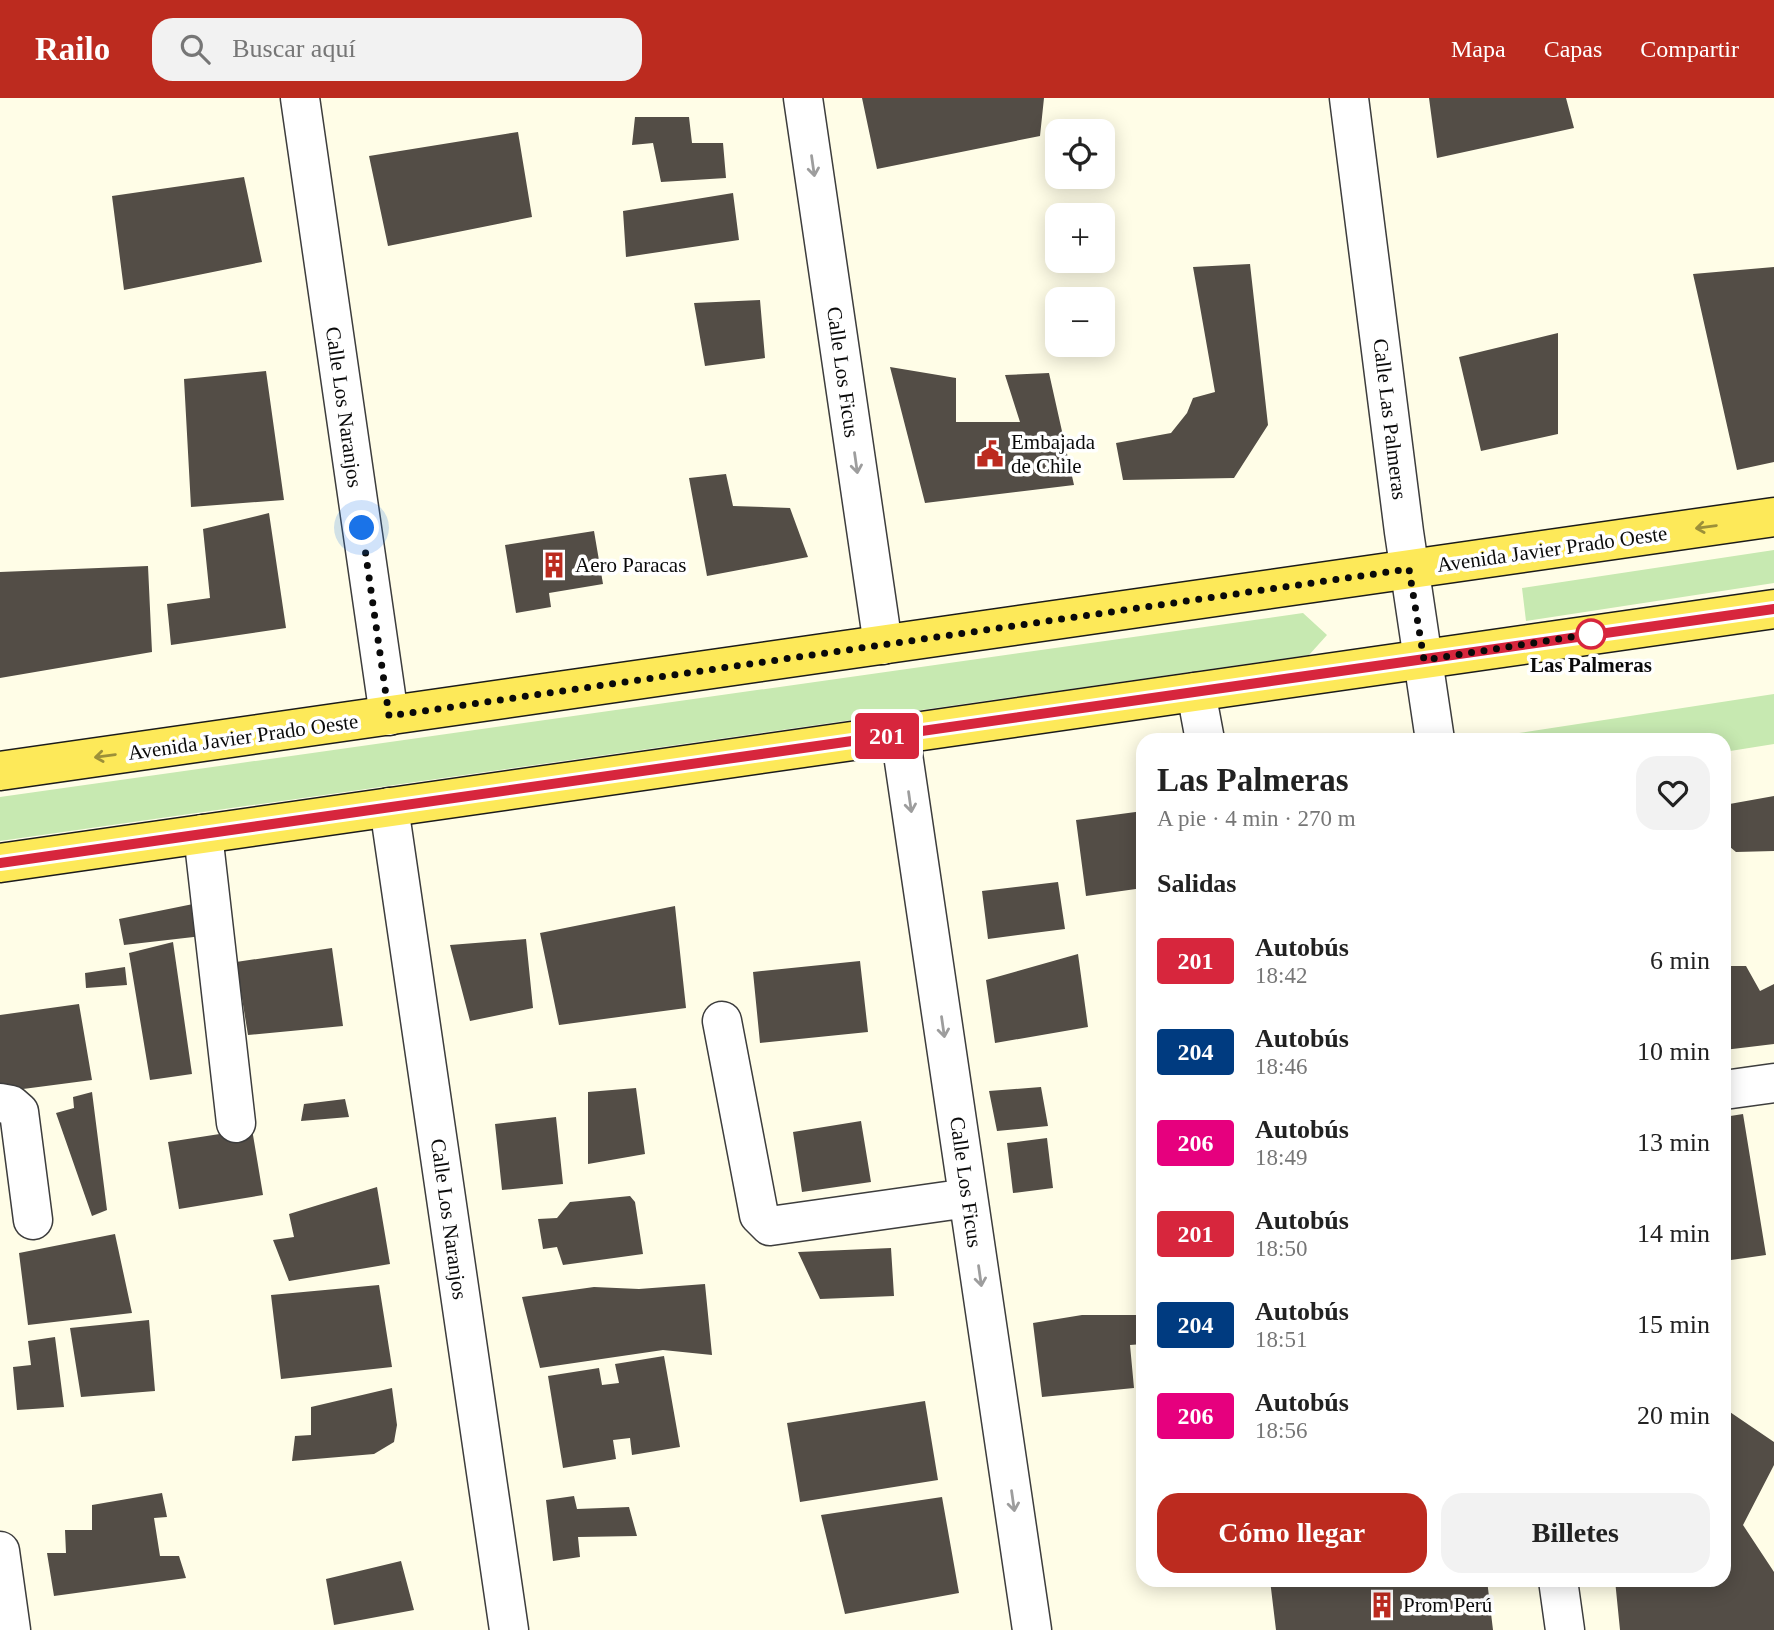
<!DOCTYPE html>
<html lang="es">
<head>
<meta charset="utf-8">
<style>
  :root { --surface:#fff; --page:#f2f2f2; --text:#222; --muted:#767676; --accent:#bc2b1f }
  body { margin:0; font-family:Georgia,serif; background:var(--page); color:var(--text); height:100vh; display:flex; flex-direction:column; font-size:26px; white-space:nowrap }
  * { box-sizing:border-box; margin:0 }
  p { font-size:23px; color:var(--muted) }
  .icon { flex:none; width:38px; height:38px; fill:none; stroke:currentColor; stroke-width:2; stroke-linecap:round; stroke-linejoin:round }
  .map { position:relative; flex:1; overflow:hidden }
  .panel { position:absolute; left:1136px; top:635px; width:595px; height:854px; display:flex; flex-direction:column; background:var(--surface); border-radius:21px; box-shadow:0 4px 18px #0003 }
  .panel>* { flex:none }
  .badge { padding:0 14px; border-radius:5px; font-size:24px; line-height:46px }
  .tools { position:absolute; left:1045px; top:21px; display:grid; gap:14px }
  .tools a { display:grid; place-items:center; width:70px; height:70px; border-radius:14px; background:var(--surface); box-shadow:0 4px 18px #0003; font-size:35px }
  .you { position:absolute; width:35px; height:35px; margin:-18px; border:5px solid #fff; border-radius:50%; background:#1a73e8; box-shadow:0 0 0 10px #1a73e833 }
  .map>.badge { position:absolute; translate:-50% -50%; box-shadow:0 0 0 4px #fff }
  h2 { padding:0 21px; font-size:26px; line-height:63px }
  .round { display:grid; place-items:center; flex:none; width:74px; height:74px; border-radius:21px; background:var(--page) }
  .headline { display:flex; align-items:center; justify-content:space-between; height:119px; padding:0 21px }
  h1 { font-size:33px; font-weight:700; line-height:52px }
  .primary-button { display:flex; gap:14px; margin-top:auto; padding:14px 21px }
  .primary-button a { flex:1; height:80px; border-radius:21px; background:var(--accent); color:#fff; font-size:28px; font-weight:700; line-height:80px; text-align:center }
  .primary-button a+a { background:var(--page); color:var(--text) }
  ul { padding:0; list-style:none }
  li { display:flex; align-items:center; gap:21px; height:91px; padding:0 21px }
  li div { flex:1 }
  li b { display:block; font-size:26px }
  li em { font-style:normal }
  li .badge { min-width:77px; font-weight:700; text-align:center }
  header { display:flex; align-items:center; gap:42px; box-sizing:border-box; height:98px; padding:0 35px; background:var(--accent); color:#fff }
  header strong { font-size:33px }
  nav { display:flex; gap:38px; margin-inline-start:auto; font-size:24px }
  .search { width:490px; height:63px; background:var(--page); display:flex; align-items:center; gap:18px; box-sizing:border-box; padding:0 24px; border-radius:21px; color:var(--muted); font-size:26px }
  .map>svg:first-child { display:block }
</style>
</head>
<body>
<header>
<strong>Railo</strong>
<div class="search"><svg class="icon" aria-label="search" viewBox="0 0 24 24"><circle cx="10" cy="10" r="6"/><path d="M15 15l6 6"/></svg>Buscar aquí</div>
<nav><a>Mapa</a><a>Capas</a><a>Compartir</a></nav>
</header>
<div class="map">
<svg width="1774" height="1532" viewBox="0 0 1774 1532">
  <rect width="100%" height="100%" fill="#fffde7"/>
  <path fill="#c7e9b1" d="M 1774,452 L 1774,485 L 1526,523 L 1522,490 Z
    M 1303,515 L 1327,537 L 1309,557 L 0,743 L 0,699 Z
    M 1774,596 L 1774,646 L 1724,654 L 1724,642 L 1520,642 L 1519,635 Z"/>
  <path fill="#534d46" d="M 862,0 L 1044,0 L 1040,38 L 877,71 Z
    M 1429,0 L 1566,0 L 1574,30 L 1437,60 Z
    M 635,19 L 689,19 L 692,45 L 723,45 L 726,80 L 661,84 L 653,45 L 632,47 Z
    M 518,34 L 532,119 L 388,148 L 369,58 Z
    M 244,79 L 262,164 L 124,192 L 112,98 Z
    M 733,95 L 739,142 L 626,159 L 623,113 Z
    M 1250,166 L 1268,327 L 1234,380 L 1123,382 L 1116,345 L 1171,335 L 1187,315 L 1193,300 L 1215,294 L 1193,169 Z
    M 1774,169 L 1774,364 L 1737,372 L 1693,176 Z
    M 760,202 L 765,260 L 705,268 L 694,205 Z
    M 1558,235 L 1558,336 L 1481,353 L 1459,259 Z
    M 890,269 L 956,280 L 956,324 L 1020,324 L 1005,277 L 1049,275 L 1074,387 L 925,405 Z
    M 266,273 L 284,402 L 191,409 L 184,281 Z
    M 726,376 L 733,408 L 790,410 L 808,459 L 707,478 L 689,380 Z
    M 269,415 L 286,530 L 171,547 L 167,506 L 210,500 L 203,431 Z
    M 594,433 L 603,486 L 549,495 L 551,509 L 516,515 L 505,447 Z
    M 148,468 L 152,554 L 0,580 L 0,474 Z
    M 1774,698 L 1774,753 L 1736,754 L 1724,744 L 1724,707 Z
    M 1143,713 L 1143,790 L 1086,798 L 1076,722 Z
    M 1058,784 L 1065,831 L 988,841 L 982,793 Z
    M 208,803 L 211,837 L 124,847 L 119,821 Z
    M 675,808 L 686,910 L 559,927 L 540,835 Z
    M 526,841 L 533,910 L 470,923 L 450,847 Z
    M 173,844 L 192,976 L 150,982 L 129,855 Z
    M 332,850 L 343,928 L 248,937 L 236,864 Z
    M 1078,856 L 1088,929 L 995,945 L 986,882 Z
    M 860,863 L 868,934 L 760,945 L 753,874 Z
    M 1724,868 L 1746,868 L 1760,893 L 1774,886 L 1774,946 L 1724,952 Z
    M 125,869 L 127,887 L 86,890 L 85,875 Z
    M 79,906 L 92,982 L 0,994 L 0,917 Z
    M 1041,989 L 1048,1028 L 997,1033 L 989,993 Z
    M 636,990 L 645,1056 L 588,1066 L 588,994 Z
    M 92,994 L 107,1112 L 92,1118 L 56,1015 L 74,1010 L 73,999 Z
    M 345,1001 L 349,1019 L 301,1023 L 304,1006 Z
    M 1743,1016 L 1766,1157 L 1724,1163 L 1724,1019 Z
    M 556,1019 L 563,1086 L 502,1092 L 495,1026 Z
    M 861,1023 L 871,1084 L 802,1094 L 793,1034 Z
    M 252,1031 L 263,1097 L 179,1111 L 168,1044 Z
    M 1047,1040 L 1053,1090 L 1013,1095 L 1007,1045 Z
    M 377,1089 L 390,1166 L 289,1183 L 273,1142 L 294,1139 L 289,1116 Z
    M 630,1098 L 635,1104 L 643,1156 L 563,1167 L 557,1149 L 543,1151 L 538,1121 L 557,1120 L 570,1104 Z
    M 115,1136 L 132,1215 L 28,1227 L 19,1155 Z
    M 891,1150 L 894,1198 L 820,1201 L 798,1154 Z
    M 705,1186 L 712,1257 L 663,1252 L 540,1270 L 522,1199 L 594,1189 L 639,1191 Z
    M 379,1187 L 392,1269 L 281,1281 L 271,1197 Z
    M 1082,1217 L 1143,1217 L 1143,1246 L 1130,1247 L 1134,1290 L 1042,1299 L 1033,1225 Z
    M 149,1222 L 155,1293 L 81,1299 L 70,1230 Z
    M 55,1239 L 64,1309 L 17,1312 L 13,1269 L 31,1267 L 28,1243 Z
    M 664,1258 L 680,1349 L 632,1357 L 630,1340 L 613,1342 L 616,1361 L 563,1370 L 548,1278 L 599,1270 L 602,1287 L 619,1285 L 615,1266 Z
    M 392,1290 L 397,1327 L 394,1344 L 374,1356 L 292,1363 L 295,1338 L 311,1337 L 311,1309 Z
    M 925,1303 L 938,1382 L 800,1404 L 787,1325 Z
    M 1724,1310 L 1774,1344 L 1774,1367 L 1743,1427 L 1774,1474 L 1774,1532 L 1620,1532 L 1615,1482 L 1724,1482 Z
    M 162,1395 L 167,1419 L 154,1420 L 160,1458 L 179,1458 L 186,1480 L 54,1498 L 47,1455 L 66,1455 L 65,1432 L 92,1432 L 92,1407 Z
    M 574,1398 L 577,1411 L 629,1409 L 637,1438 L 578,1439 L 580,1459 L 553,1463 L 546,1402 Z
    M 942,1399 L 959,1495 L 845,1516 L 821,1417 Z
    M 401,1463 L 414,1512 L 334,1527 L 326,1481 Z
    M 1270,1482 L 1487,1482 L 1493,1532 L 1276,1532 Z"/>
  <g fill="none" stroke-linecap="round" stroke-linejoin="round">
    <g stroke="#3d3d3d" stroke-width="41">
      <path id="minor" d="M 300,0 L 389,618
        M 803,0 L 883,547
        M 1349,0 L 1404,434 L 1435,642
        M 1196,594 L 1205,642
        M 900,636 L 1032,1532
        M 389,709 L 509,1532
        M 203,736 L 236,1025
        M 722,923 L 759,1117 L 770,1128 L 968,1100
        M 1724,992 L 1774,985
        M 0,1005 L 11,1007 L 19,1014 L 33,1122
        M 0,1453 L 11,1532
        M 1558,1482 L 1565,1532"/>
    </g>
    <g stroke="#1b1b1b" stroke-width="41">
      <path id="major" d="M 0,673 L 1774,419
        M 0,765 L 1774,511"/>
    </g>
    <use href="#minor" stroke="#fff" stroke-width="38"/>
    <use href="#major" stroke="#fde959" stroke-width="38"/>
  </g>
  <defs><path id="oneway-shaft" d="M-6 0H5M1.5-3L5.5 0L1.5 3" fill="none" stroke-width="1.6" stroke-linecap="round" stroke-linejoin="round" transform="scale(1.75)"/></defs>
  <g stroke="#9d9d9d">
    <use href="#oneway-shaft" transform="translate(813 68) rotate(82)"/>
    <use href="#oneway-shaft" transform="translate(856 365) rotate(82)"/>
    <use href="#oneway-shaft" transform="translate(910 704) rotate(82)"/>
    <use href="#oneway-shaft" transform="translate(943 929) rotate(82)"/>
    <use href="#oneway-shaft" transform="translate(980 1178) rotate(82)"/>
    <use href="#oneway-shaft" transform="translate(1013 1403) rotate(82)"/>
  </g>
  <g stroke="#9c9039">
    <use href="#oneway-shaft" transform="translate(1706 429) rotate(172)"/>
    <use href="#oneway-shaft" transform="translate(105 658) rotate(172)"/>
  </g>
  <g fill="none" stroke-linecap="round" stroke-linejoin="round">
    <g stroke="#fff" stroke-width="16">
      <path id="line" d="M 0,765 L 1774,511"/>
    </g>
    <use href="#line" stroke="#d7263d" stroke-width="10"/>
    <path stroke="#0a0a0a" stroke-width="7" stroke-dasharray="0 12.6" d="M 362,430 L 389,618 L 1409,471 L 1424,562 L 1591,536"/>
  </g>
  <defs>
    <g id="civic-bare" transform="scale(2.1)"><path d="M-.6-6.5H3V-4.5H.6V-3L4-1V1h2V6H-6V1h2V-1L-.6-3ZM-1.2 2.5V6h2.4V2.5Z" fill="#bc2b1f" stroke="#fff" stroke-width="2.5" paint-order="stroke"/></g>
    <g id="building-bare" transform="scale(2.1)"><path d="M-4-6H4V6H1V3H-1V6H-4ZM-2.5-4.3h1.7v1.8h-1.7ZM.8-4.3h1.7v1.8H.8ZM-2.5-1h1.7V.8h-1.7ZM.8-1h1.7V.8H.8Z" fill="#bc2b1f" stroke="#fff" stroke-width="2.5" paint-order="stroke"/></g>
  </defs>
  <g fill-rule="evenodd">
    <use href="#civic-bare" x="990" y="356"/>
    <use href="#building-bare" x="554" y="467"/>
    <use href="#building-bare" x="1382" y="1507"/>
  </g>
  <circle fill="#fff" stroke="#d7263d" stroke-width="3.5" cx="1591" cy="536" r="14"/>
  <g text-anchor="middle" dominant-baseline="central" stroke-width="7" stroke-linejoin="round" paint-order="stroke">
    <g font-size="21" fill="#0a0a0a" stroke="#fff">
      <text transform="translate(843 274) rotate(82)">Calle Los Ficus</text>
      <text transform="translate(344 309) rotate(82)">Calle Los Naranjos</text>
      <text transform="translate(1390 321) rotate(83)">Calle Las Palmeras</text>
      <text transform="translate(1552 451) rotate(-8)">Avenida Javier Prado Oeste</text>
      <text transform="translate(243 639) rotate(-8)">Avenida Javier Prado Oeste</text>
      <text transform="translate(966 1084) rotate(82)">Calle Los Ficus</text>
      <text transform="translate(449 1121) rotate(82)">Calle Los Naranjos</text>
    </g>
    <g font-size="21" fill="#0a0a0a" stroke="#fff" text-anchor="start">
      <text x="1011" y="344">Embajada<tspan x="1011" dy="24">de Chile</tspan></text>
      <text x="575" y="467">Aero Paracas</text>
      <text x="1403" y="1507">Prom Perú</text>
    </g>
    <g font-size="21" font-weight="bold" fill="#0a0a0a" stroke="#fff">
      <text x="1591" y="567">Las Palmeras</text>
    </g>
  </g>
</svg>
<div class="tools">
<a><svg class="icon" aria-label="locate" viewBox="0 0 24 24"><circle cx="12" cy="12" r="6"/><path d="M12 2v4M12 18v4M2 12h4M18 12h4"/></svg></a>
<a>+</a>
<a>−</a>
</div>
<div class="you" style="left:362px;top:430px"></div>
<b class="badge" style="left:887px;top:638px;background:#d7263d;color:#fff">201</b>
<section class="panel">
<div class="headline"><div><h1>Las Palmeras</h1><p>A pie · 4 min · 270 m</p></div><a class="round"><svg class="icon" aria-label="heart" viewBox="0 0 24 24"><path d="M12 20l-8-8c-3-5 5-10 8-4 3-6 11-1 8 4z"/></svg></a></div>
<h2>Salidas</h2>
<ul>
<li><span class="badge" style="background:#d7263d;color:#fff">201</span><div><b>Autobús</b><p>18:42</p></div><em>6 min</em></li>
<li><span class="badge" style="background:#003b80;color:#fff">204</span><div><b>Autobús</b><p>18:46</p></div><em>10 min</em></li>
<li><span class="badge" style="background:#e6007e;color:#fff">206</span><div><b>Autobús</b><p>18:49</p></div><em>13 min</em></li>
<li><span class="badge" style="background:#d7263d;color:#fff">201</span><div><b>Autobús</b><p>18:50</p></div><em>14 min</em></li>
<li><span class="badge" style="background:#003b80;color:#fff">204</span><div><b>Autobús</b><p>18:51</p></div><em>15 min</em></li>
<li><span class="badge" style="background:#e6007e;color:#fff">206</span><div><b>Autobús</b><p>18:56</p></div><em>20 min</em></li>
</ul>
<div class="primary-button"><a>Cómo llegar</a><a>Billetes</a></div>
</section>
</div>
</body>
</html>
